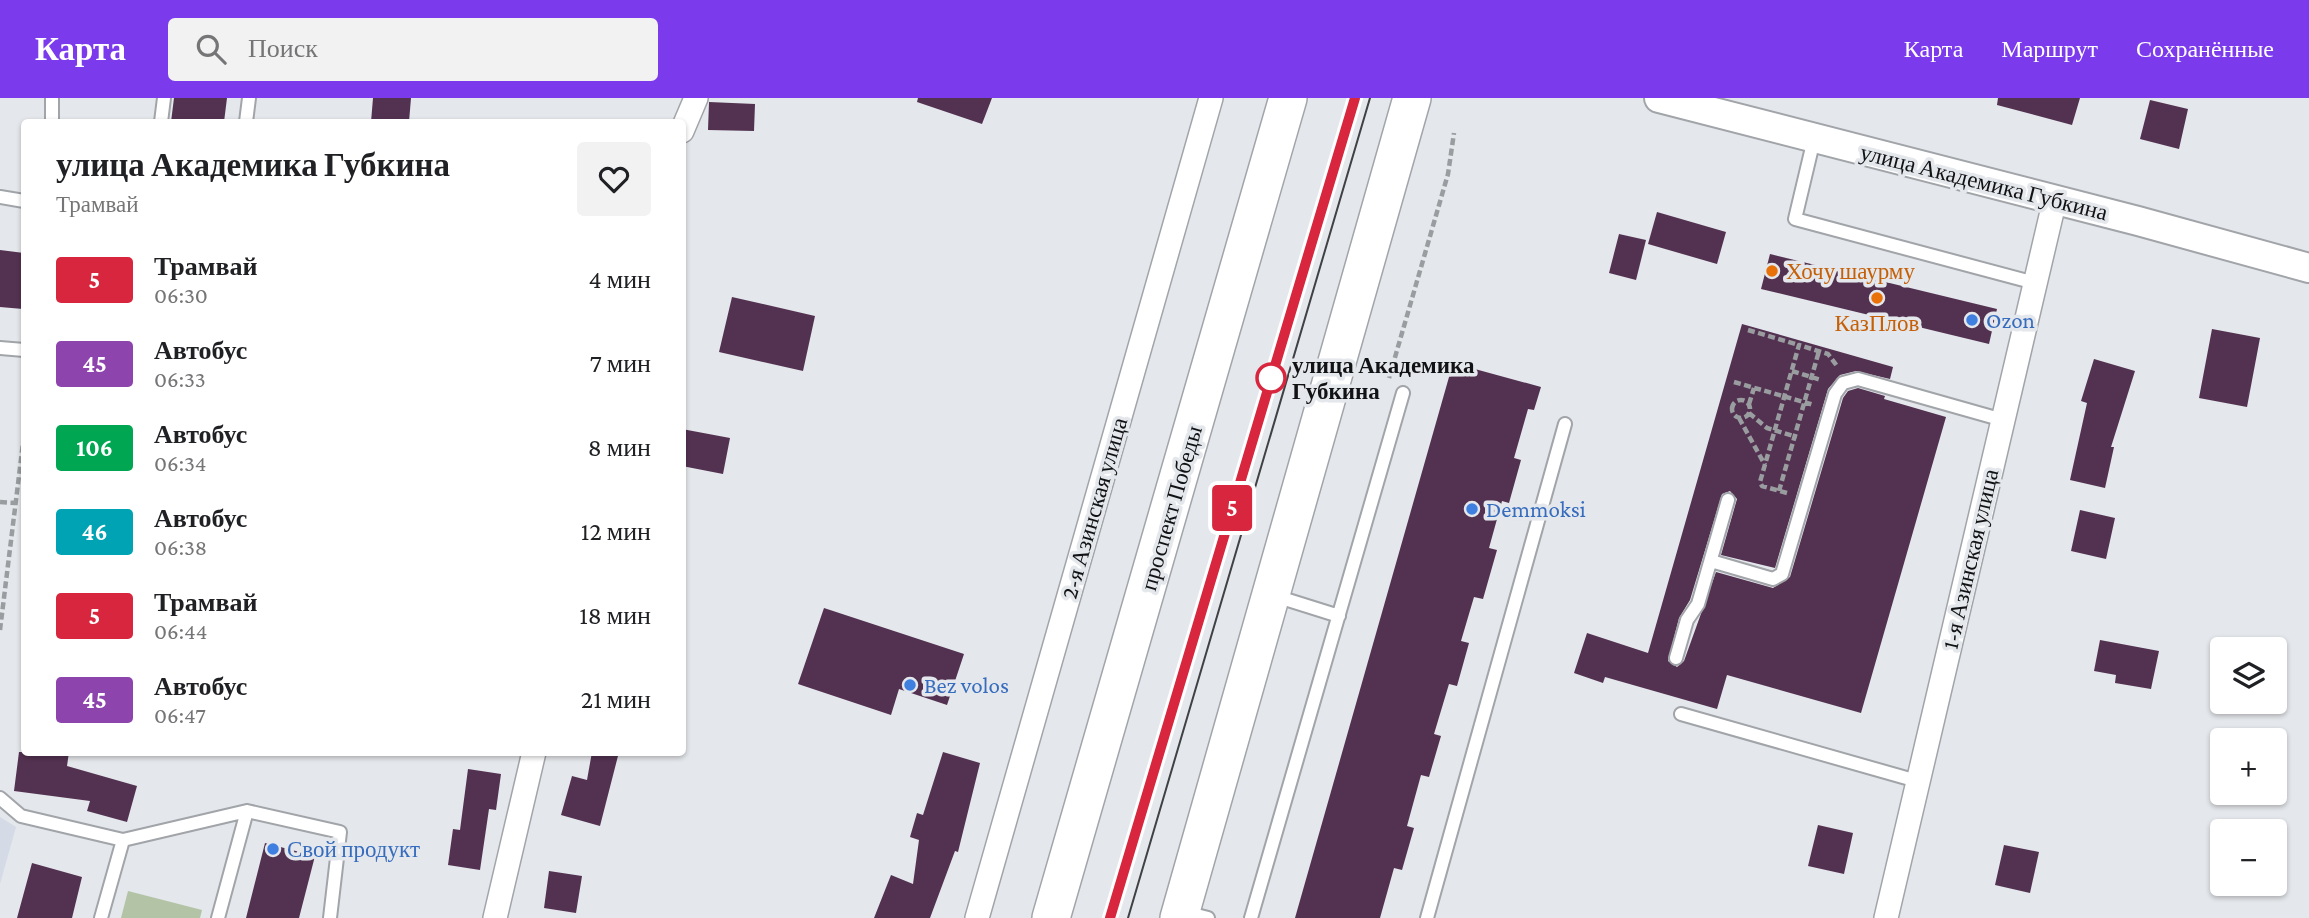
<!DOCTYPE html>
<html lang="ru">
<head>
<meta charset="utf-8">
<style>
  :root { --surface:#fff; --page:#f2f2f2; --text:#202124; --muted:#757577; --accent:#7c3aed }
  body { margin:0; font-family:"Crimson Pro",serif; background:var(--page); color:var(--text); height:100vh; display:flex; flex-direction:column; font-size:26px; white-space:nowrap }
  * { box-sizing:border-box; margin:0 }
  p { font-size:23px; color:var(--muted) }
  .icon { flex:none; width:38px; height:38px; fill:none; stroke:currentColor; stroke-width:2; stroke-linecap:round; stroke-linejoin:round }
  .map { position:relative; flex:1; overflow:hidden }
  .side { position:absolute; left:21px; top:21px; width:665px; height:637px; display:flex; flex-direction:column; background:var(--surface); border-radius:7px; box-shadow:0 2px 5px #0004 }
  .side>* { flex:none }
  .badge { padding:0 14px; border-radius:5px; font-size:24px; line-height:46px }
  .buttons { position:absolute; left:2210px; top:539px; display:grid; gap:14px }
  .buttons a { display:grid; place-items:center; width:77px; height:77px; border-radius:7px; background:var(--surface); box-shadow:0 2px 5px #0004; font-size:35px }
  .map>.badge { position:absolute; translate:-50% -50%; box-shadow:0 0 0 4px #fff }
  .round { display:grid; place-items:center; flex:none; width:74px; height:74px; border-radius:7px; background:var(--page) }
  .headline { display:flex; align-items:center; justify-content:space-between; height:119px; padding:0 35px }
  h1 { font-size:33px; font-weight:700; line-height:52px }
  ul { padding:0; list-style:none }
  li { display:flex; align-items:center; gap:21px; height:84px; padding:0 35px }
  li div { flex:1 }
  li b { display:block; font-size:26px }
  li em { font-style:normal }
  li .badge { min-width:77px; font-weight:700; text-align:center }
  header { display:flex; align-items:center; gap:42px; box-sizing:border-box; height:98px; padding:0 35px; background:var(--accent); color:#fff }
  header strong { font-size:33px }
  nav { display:flex; gap:38px; margin-inline-start:auto; font-size:24px }
  .search { width:490px; height:63px; background:var(--page); display:flex; align-items:center; gap:18px; box-sizing:border-box; padding:0 24px; border-radius:7px; color:var(--muted); font-size:26px }
  .map>svg:first-child { display:block }
</style>
</head>
<body>
<header>
<strong>Карта</strong>
<div class="search"><svg class="icon" aria-label="search" viewBox="0 0 24 24"><circle cx="10" cy="10" r="6"/><path d="M15 15l6 6"/></svg>Поиск</div>
<nav><a>Карта</a><a>Маршрут</a><a>Сохранённые</a></nav>
</header>
<div class="map">
<svg width="2309" height="820" viewBox="0 0 2309 820">
  <rect width="100%" height="100%" fill="#e4e7eb"/>
  <path fill="#d4dbe6" d="M 0,719 L 16,729 L 0,786 Z"/>
  <path fill="#b3c3a5" d="M 128,793 L 202,812 L 200,820 L 121,820 Z"/>
  <path fill="#533251" d="M 174,0 L 227,0 L 224,24 L 171,24 Z
    M 373,0 L 411,0 L 409,24 L 371,24 Z
    M 918,0 L 992,0 L 982,26 L 917,4 Z
    M 1998,0 L 2080,0 L 2072,27 L 1997,7 Z
    M 2150,2 L 2188,11 L 2179,51 L 2140,41 Z
    M 709,4 L 755,6 L 754,33 L 708,32 Z
    M 1657,114 L 1726,134 L 1717,166 L 1648,146 Z
    M 1619,136 L 1646,142 L 1636,182 L 1609,175 Z
    M 0,152 L 24,155 L 23,211 L 0,209 Z
    M 1770,156 L 1997,211 L 1989,246 L 1761,191 Z
    M 732,199 L 815,218 L 803,273 L 719,254 Z
    M 1742,226 L 1893,269 L 1890,281 L 1856,273 L 1840,277 L 1828,291 L 1775,470 L 1721,457 L 1737,401 L 1730,393 L 1722,396 L 1690,502 L 1679,520 L 1668,563 L 1677,569 L 1684,563 L 1716,474 L 1773,490 L 1790,479 L 1843,300 L 1848,293 L 1858,290 L 1885,298 L 1884,301 L 1946,319 L 1861,615 L 1727,577 L 1717,611 L 1605,579 L 1603,585 L 1574,575 L 1587,535 L 1648,555 Z
    M 2212,231 L 2260,240 L 2247,309 L 2199,300 Z
    M 2094,261 L 2135,273 L 2111,349 L 2114,349 L 2105,390 L 2070,382 L 2087,305 L 2081,303 Z
    M 1453,265 L 1541,289 L 1534,312 L 1528,311 L 1514,360 L 1521,362 L 1509,405 L 1502,403 L 1489,450 L 1497,452 L 1483,501 L 1474,499 L 1461,543 L 1469,545 L 1457,588 L 1449,586 L 1434,636 L 1441,638 L 1429,679 L 1421,677 L 1407,728 L 1414,730 L 1402,772 L 1394,770 L 1380,820 L 1295,820 Z
    M 682,331 L 730,340 L 723,376 L 682,368 Z
    M 2080,412 L 2115,420 L 2106,461 L 2071,453 Z
    M 824,510 L 964,556 L 947,607 L 899,591 L 891,617 L 798,586 Z
    M 2100,542 L 2159,553 L 2151,591 L 2115,585 L 2116,577 L 2094,573 Z
    M 19,654 L 69,654 L 67,668 L 137,688 L 127,724 L 87,713 L 90,703 L 14,693 Z
    M 592,654 L 619,654 L 600,728 L 561,717 L 572,678 L 587,682 Z
    M 943,654 L 980,665 L 958,754 L 955,753 L 930,820 L 874,820 L 891,777 L 913,786 L 919,742 L 910,739 L 917,715 L 923,717 Z
    M 468,671 L 501,676 L 496,712 L 489,711 L 480,772 L 448,767 L 453,731 L 460,732 Z
    M 1818,727 L 1853,735 L 1844,776 L 1808,768 Z
    M 265,745 L 315,758 L 299,820 L 246,820 Z
    M 2004,747 L 2039,754 L 2030,795 L 1995,787 Z
    M 32,765 L 82,779 L 72,820 L 17,820 Z
    M 549,773 L 582,778 L 576,815 L 544,810 Z"/>
  <g fill="none" stroke-linecap="round" stroke-linejoin="round">
    <g stroke="#a1a4a8" stroke-width="16">
      <path id="service" d="M 52,0 L 52,24
        M 161,24 L 164,0
        M 246,24 L 249,0
        M 1814,41 L 1795,121 L 2035,185
        M 0,99 L 24,103
        M 0,250 L 24,252
        M 1711,463 L 1773,481 L 1782,476 L 1835,296 L 1843,285 L 1858,281 L 2003,322
        M 1272,497 L 1339,518
        M 1676,560 L 1687,522 L 1698,506 L 1728,402
        M 1681,616 L 1917,683
        M 0,700 L 21,718 L 123,742 L 247,713 L 340,734 L 330,820
        M 1185,814 L 1208,820
        M 101,820 L 123,742
        M 218,820 L 247,713
        M 1251,820 L 1403,295
        M 1427,820 L 1565,326"/>
    </g>
    <g stroke="#a1a4a8" stroke-width="26">
      <path id="minor" d="M 682,33 L 696,0
        M 495,820 L 534,654
        M 977,820 L 1211,0
        M 1886,820 L 2055,101"/>
    </g>
    <g stroke="#a1a4a8" stroke-width="32">
      <path id="tertiary" d="M 1659,0 L 2138,123 L 2309,170"/>
    </g>
    <g stroke="#a1a4a8" stroke-width="40">
      <path id="primary" d="M 1051,820 L 1288,0
        M 1179,820 L 1412,0"/>
    </g>
    <path stroke="#9a9da0" stroke-width="4.5" stroke-dasharray="7 3.5" stroke-linecap="butt" d="M 1748,232 L 1799,247
      M 1792,273 L 1821,282
      M 1389,280 L 1448,76 L 1454,35
      M 1734,284 L 1814,307
      M1732 311a9 9 0 1 1 18 0a9 9 0 1 1-18 0Z
      M 1749,306 L 1754,290
      M 1749,315 L 1767,330 L 1797,339
      M 1739,320 L 1765,367
      M 1779,393 L 1819,253
      M 1787,395 L 1762,388 L 1760,384 L 1799,247 L 1828,256 L 1837,268
      M 0,404 L 16,405
      M 0,532 L 24,337"/>
    <use href="#service" stroke="#fff" stroke-width="12"/>
    <use href="#minor" stroke="#fff" stroke-width="23"/>
    <use href="#tertiary" stroke="#fff" stroke-width="28"/>
    <use href="#primary" stroke="#fff" stroke-width="37"/>
    <path stroke="#404144" stroke-width="2" d="M 1110,820 L 1355,0
      M 1128,820 L 1370,0"/>
  </g>
  <g fill="none" stroke-linecap="round" stroke-linejoin="round">
    <g stroke="#fff" stroke-width="16">
      <path id="line" d="M 1110,820 L 1355,0"/>
    </g>
    <use href="#line" stroke="#d7263d" stroke-width="10"/>
  </g>
  <g fill="#e8710a" stroke="#e4e7eb" stroke-width="2.5">
    <circle cx="1772" cy="173" r="7"/>
    <circle cx="1877" cy="200" r="7"/>
  </g>
  <g fill="#3f7fe0" stroke="#e4e7eb" stroke-width="2.5">
    <circle cx="1972" cy="222" r="7"/>
    <circle cx="1472" cy="411" r="7"/>
    <circle cx="910" cy="587" r="7"/>
    <circle cx="273" cy="751" r="7"/>
  </g>
  <circle fill="#fff" stroke="#d7263d" stroke-width="3.5" cx="1271" cy="280" r="14"/>
  <g text-anchor="middle" dominant-baseline="central" stroke-width="7" stroke-linejoin="round" paint-order="stroke">
    <g font-size="23" fill="#111214" stroke="#e4e7eb">
      <text transform="translate(1984 84) rotate(14)">улица Академика Губкина</text>
      <text transform="translate(1094 410) rotate(-74)">2-я Азинская улица</text>
      <text transform="translate(1171 410) rotate(-74)">проспект Победы</text>
      <text transform="translate(1970 461) rotate(-77)">1-я Азинская улица</text>
    </g>
    <g font-size="23" fill="#c56008" stroke="#e4e7eb" text-anchor="start">
      <text x="1786" y="173">Хочу шаурму</text>
      <text x="1877" y="225" text-anchor="middle">КазПлов</text>
    </g>
    <g font-size="23" fill="#366cbe" stroke="#e4e7eb" text-anchor="start">
      <text x="1986" y="222">Ozon</text>
      <text x="1486" y="411">Demmoksi</text>
      <text x="924" y="587">Bez volos</text>
      <text x="287" y="751">Свой продукт</text>
    </g>
    <g font-size="23" font-weight="bold" fill="#111214" stroke="#e4e7eb" text-anchor="start">
      <text x="1292" y="267">улица Академика<tspan x="1292" dy="26">Губкина</tspan></text>
    </g>
  </g>
</svg>
<div class="buttons">
<a><svg class="icon" aria-label="layers" viewBox="0 0 24 24"><path d="M12 4l9 5-9 5-9-5zM3 14l9 5 9-5"/></svg></a>
<a>+</a>
<a>−</a>
</div>
<b class="badge" style="left:1232px;top:410px;background:#d7263d;color:#fff">5</b>
<section class="side">
<div class="headline"><div><h1>улица Академика Губкина</h1><p>Трамвай</p></div><a class="round"><svg class="icon" aria-label="heart" viewBox="0 0 24 24"><path d="M12 20l-8-8c-3-5 5-10 8-4 3-6 11-1 8 4z"/></svg></a></div>
<ul>
<li><span class="badge" style="background:#d7263d;color:#fff">5</span><div><b>Трамвай</b><p>06:30</p></div><em>4 мин</em></li>
<li><span class="badge" style="background:#8e44ad;color:#fff">45</span><div><b>Автобус</b><p>06:33</p></div><em>7 мин</em></li>
<li><span class="badge" style="background:#00a651;color:#fff">106</span><div><b>Автобус</b><p>06:34</p></div><em>8 мин</em></li>
<li><span class="badge" style="background:#00a3b4;color:#fff">46</span><div><b>Автобус</b><p>06:38</p></div><em>12 мин</em></li>
<li><span class="badge" style="background:#d7263d;color:#fff">5</span><div><b>Трамвай</b><p>06:44</p></div><em>18 мин</em></li>
<li><span class="badge" style="background:#8e44ad;color:#fff">45</span><div><b>Автобус</b><p>06:47</p></div><em>21 мин</em></li>
</ul>
</section>
</div>
</body>
</html>
